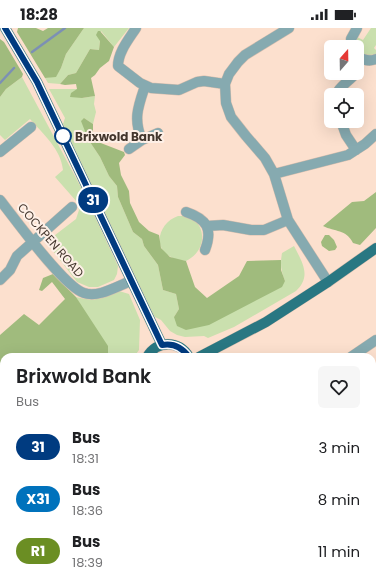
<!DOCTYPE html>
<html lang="en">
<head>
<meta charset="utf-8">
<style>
  :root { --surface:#fff; --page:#f6f6f6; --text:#202124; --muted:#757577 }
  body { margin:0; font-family:Poppins,sans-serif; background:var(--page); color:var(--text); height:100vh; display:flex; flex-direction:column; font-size:15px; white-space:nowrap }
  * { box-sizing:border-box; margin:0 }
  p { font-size:13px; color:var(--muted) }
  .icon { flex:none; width:22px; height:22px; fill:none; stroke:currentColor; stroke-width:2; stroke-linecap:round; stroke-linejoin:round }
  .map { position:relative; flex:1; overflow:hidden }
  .side { position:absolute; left:0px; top:325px; width:376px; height:232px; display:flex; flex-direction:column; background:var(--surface); border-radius:12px 12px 0 0; box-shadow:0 4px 16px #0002 }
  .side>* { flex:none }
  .badge { padding:0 8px; border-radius:13px; font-size:14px; line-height:26px }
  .needle { width:26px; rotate:20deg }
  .controls { position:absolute; left:324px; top:12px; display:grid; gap:8px }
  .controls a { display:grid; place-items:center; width:40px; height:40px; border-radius:6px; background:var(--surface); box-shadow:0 4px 16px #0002; font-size:20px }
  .map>.badge { position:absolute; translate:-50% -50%; box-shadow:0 0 0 2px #fff }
  .round { display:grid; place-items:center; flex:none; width:42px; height:42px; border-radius:6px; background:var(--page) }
  .headline { display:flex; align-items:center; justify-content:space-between; height:68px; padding:0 16px }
  h1 { font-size:19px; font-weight:600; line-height:30px }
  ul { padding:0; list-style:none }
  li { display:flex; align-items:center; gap:12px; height:52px; padding:0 16px }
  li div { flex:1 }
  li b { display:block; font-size:15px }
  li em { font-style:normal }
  li .badge { min-width:44px; font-weight:700; text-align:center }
  .status { display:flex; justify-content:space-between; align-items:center; height:28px; padding:0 20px; background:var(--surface); direction:ltr }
  .status svg { height:11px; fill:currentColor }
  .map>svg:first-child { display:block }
</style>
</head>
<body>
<div class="status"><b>18:28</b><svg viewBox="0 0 49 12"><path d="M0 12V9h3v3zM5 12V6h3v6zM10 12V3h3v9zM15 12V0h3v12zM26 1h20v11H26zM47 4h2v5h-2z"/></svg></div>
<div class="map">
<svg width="376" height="557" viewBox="0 0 376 557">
  <rect width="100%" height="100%" fill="#fce0ce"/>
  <path fill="#cae0ae" d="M 84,0 L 129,0 L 114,19 L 101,3 L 99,22 L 90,21 L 76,45 L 68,47 L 60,56 L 48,55 L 45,50 L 56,48 L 61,40 L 66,26 Z
    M 371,0 L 376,0 L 376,17 L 374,20 L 376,22 L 376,26 C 363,30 352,23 357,9 L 363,12 Z
    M 22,49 L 84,165 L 118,238 L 117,246 L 114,252 L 98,259 L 89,259 L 77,254 L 46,214 L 76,191 L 79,182 L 77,174 L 55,149 L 63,142 C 61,121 43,106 30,91 L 5,112 L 0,107 L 0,69 L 6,61 Z
    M 49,61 L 77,61 L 82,70 L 95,68 L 94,76 L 96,84 L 93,96 L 84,90 L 88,111 L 100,129 L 109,148 L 117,158 L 118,169 L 133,204 L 142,211 L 144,218 L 158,237 L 163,262 L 176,266 L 179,281 L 174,289 L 285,253 C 281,243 280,236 282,225 L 294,218 C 302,234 312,248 296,263 L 234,299 L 208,310 L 204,308 L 185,309 L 177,307 L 170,303 L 161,292 L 151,287 L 63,96 L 65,90 Z
    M 178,188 C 206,186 211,221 186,233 C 181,232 175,232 171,229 C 151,219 160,194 178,188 Z
    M 119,263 L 129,266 L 140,292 L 139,322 L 134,329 L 109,329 L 76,269 C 94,274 102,271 119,263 Z
    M 136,553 L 274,553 L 272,557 L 135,557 Z"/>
  <path fill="#a0bb7d" d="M 18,0 L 36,0 L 43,3 L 48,0 L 84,0 L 66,26 L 61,40 L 56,49 L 45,50 L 17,4 Z
    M 98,3 L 100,3 L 114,19 L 109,33 L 100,40 L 95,47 L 91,50 L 95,68 L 82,70 L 70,69 L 71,65 L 77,61 L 76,56 L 65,57 L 60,56 L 68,47 L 76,45 L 90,21 L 99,22 L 100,13 L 96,7 Z
    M 0,11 L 4,14 L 23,46 L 22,49 L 6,61 L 0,69 Z
    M 84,90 L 93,96 L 93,112 L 124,124 L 125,127 L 119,135 L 121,147 L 129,163 L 130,175 L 139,194 L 149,203 L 159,207 L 161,220 L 170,229 L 186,233 L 195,259 L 207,270 L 239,248 L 247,233 L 281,232 L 281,242 L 285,253 L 282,259 L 209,297 L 186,302 L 177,298 L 174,289 L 179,281 L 176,266 L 163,262 L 158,237 L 144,218 L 142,211 L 133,204 L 118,169 L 117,158 L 109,148 L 100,129 L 88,111 L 81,93 Z
    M 376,164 L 376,200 L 360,217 L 353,215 C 346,201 335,204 323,198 L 352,174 L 364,173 Z
    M 325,207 L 329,207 L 334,212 L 337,219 L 335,222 L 329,223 L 322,218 L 321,214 Z
    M 53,246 L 76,269 L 108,318 L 108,329 L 4,329 L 4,371 L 0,374 L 0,307 L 24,286 L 39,297 L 65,271 L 52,254 L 42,263 L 39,262 L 43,250 Z"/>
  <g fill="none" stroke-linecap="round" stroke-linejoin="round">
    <path stroke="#7c90b4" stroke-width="2.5" d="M 32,24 L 65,0
      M 0,55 L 14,40"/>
    <g stroke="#d7beae" stroke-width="11">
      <path id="minor" d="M 136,0 C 129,11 118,24 118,38 L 140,55 L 151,60 L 179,62 L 197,54 L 204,53 L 225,56
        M 289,0 L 245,27 L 238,34 L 229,46 L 225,56 L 226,75 L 231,89 L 246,108 L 265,130 L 274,146 L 288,192 L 328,254
        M 352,19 L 351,11 L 357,0
        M 357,28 C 363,32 369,34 376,31
        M 336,67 C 339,58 350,53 356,45
        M 341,93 L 346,107 L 356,122
        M 142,112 C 133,91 138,79 145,58
        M 129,121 L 142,112 L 158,105
        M 0,124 L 31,99
        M 274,146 L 348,127 L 365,116 L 376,106
        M 0,172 C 15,191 64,259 84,265 C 99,270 117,258 131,253
        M 186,184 C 207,191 213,201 205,222
        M 207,198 L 223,197 L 251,202 L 264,202 L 288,192
        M 0,252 L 10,242 L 17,228 L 72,179
        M 351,329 L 376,312
        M 372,391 L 376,394
        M 374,497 L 374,482 L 376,479"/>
    </g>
    <g stroke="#d7beae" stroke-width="11">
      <path id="major" d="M 5,0 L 37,54 L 162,317
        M 147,329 C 157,312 179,312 189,329
        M 199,329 L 266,294 L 328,254 L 376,220
        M 0,398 L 4,396
        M 120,557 L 120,553"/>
    </g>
    <use href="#minor" stroke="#86aab0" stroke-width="10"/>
    <use href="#major" stroke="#297782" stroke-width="10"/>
  </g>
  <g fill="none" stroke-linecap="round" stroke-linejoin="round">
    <g stroke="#fff" stroke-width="9">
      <path id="line" d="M 5,0 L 37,54 L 162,317 C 173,315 182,319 189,329"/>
    </g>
    <use href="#line" stroke="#003b80" stroke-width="6"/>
  </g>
  <circle fill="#fff" stroke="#003b80" stroke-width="2" cx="63" cy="108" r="8"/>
  <g text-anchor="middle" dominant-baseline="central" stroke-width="4" stroke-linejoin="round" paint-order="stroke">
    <g font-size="12" font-weight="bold" fill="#43362d" stroke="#fef0e7" text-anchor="start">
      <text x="75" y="108">Brixwold Bank</text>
    </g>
    <g font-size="12" fill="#43362d" stroke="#fef0e7">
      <text transform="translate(51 212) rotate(49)">COCKPEN ROAD</text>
    </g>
  </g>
</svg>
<div class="controls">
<a><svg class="needle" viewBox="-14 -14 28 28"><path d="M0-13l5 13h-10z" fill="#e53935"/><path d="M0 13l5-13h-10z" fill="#757577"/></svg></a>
<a><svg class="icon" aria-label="locate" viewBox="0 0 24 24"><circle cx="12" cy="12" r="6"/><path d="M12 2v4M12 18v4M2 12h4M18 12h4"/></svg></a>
</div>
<b class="badge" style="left:93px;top:172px;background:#003b80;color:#fff">31</b>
<section class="side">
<div class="headline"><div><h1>Brixwold Bank</h1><p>Bus</p></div><a class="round"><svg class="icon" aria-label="heart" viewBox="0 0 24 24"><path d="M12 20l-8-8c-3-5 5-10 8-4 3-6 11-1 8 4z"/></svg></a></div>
<ul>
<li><span class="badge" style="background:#003b80;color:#fff">31</span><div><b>Bus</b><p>18:31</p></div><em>3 min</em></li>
<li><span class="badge" style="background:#0072bc;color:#fff">X31</span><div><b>Bus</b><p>18:36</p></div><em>8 min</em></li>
<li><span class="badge" style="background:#6b8e23;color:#fff">R1</span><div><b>Bus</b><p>18:39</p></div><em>11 min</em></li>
</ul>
</section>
</div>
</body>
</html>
